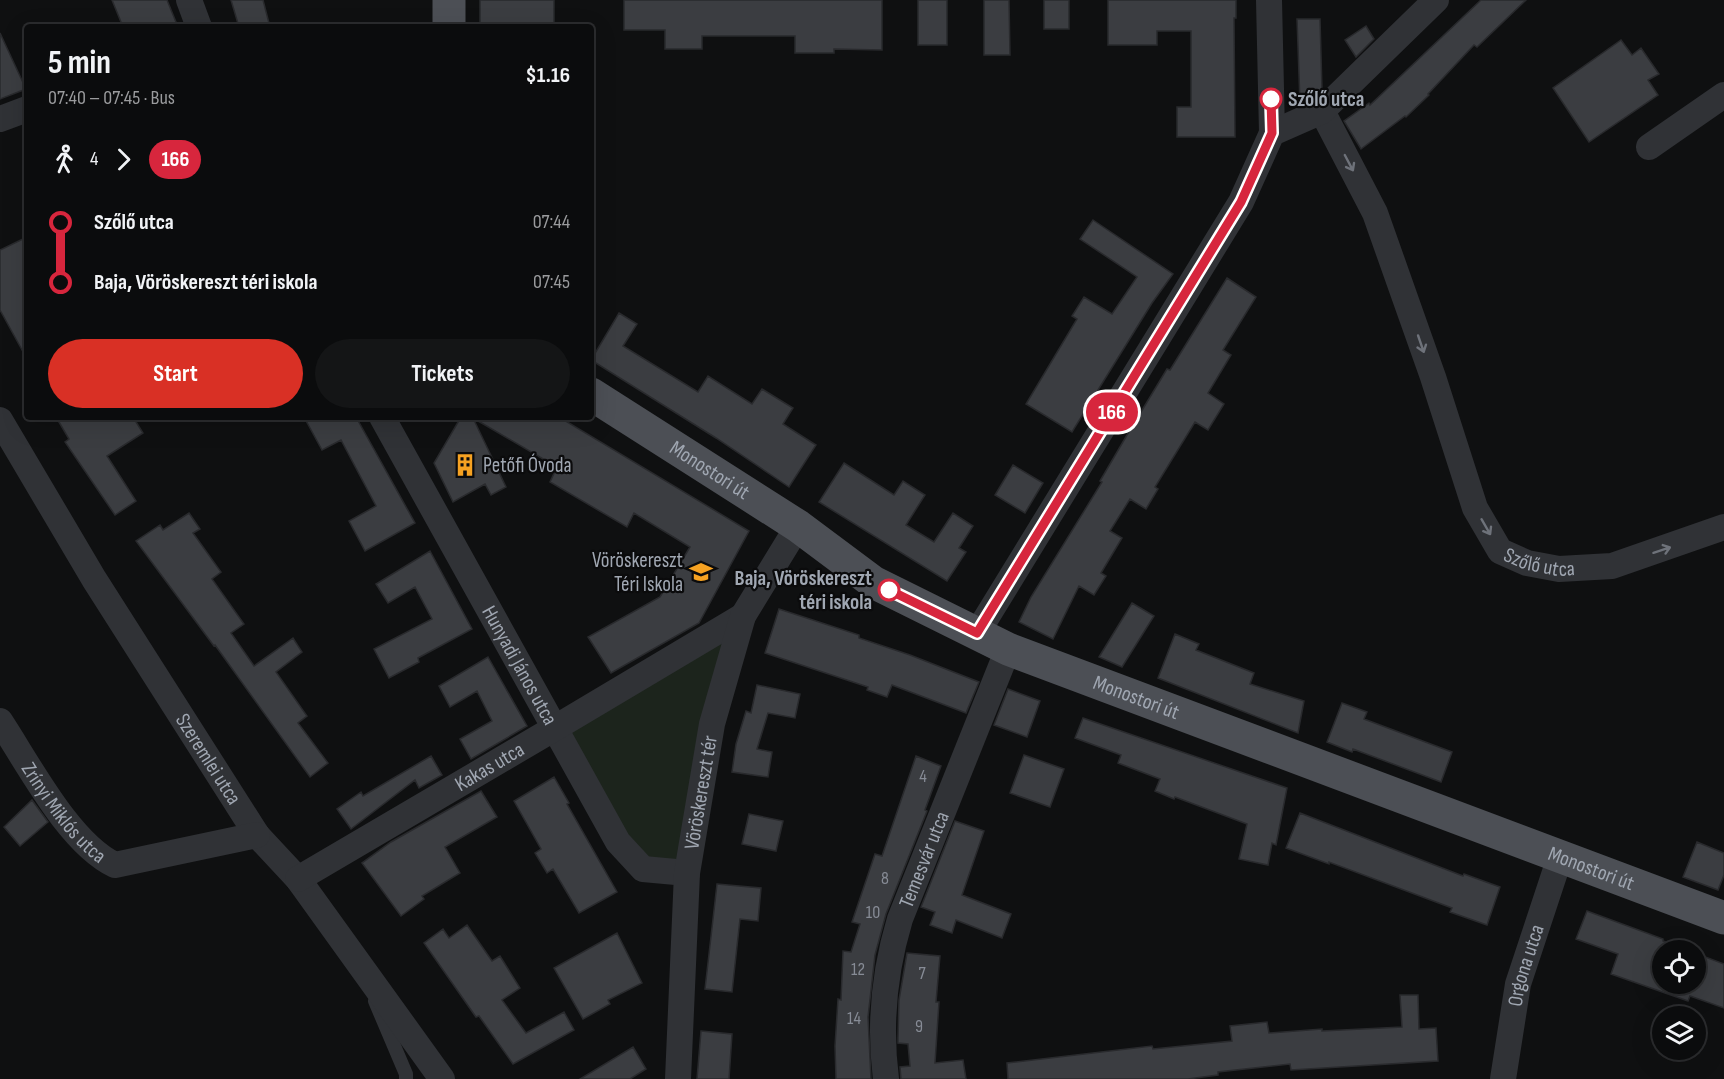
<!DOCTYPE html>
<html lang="en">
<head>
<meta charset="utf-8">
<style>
  :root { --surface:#0b0c0d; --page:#141516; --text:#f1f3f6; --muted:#9a9b9d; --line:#2b2c2e; --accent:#d93025 }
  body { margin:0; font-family:"Sofia Sans Condensed",sans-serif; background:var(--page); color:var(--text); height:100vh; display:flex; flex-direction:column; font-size:22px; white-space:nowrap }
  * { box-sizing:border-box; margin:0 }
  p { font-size:20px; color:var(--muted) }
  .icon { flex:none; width:33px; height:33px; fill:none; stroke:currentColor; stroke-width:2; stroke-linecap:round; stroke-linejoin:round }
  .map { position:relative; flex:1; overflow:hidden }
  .side { position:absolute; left:24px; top:24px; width:570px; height:396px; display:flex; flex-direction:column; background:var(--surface); border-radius:6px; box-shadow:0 6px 24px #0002,0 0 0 2px var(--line) }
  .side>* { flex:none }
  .badge { padding:0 12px; border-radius:20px; font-size:21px; line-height:39px }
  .controls { position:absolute; left:1652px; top:940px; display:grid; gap:12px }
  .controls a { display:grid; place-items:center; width:54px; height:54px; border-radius:50%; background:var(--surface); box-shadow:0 6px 24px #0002,0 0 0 2px var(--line); font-size:30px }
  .map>.badge { position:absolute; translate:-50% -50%; box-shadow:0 0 0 3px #fff }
  .legs { display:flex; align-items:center; gap:9px; height:66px; padding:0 24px; font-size:20px }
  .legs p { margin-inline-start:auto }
  .overview { display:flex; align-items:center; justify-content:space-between; height:102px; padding:0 24px }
  h1 { font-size:33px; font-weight:700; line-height:45px }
  .cta { display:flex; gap:12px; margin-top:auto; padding:12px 24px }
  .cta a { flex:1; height:69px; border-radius:36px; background:var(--accent); color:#fff; font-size:24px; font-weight:700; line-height:69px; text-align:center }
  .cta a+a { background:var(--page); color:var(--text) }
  ul { padding:0 24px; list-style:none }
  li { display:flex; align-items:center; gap:21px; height:60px; font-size:22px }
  li i { display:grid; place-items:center; width:9px; height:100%; margin:0 8px; background:currentColor }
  li i::after { content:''; width:15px; height:15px; margin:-8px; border:4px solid; border-radius:50%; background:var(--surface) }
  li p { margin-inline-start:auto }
  li:first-child i { background:linear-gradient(#0000 50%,currentColor 0) }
  li:last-child i { background:linear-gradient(currentColor 50%,#0000 0) }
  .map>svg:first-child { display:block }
</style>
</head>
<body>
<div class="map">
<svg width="1724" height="1079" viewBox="0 0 1724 1079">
  <rect width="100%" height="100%" fill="#0f1011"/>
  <path fill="#1c241c" d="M 730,633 L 687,873 L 643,869 L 569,731 Z"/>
  <path fill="#3b3d41" stroke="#292a2d" stroke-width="1.5" d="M 112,0 L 167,0 L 178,27 L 123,27 Z
    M 231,0 L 263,0 L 270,27 L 239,27 Z
    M 480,0 L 554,0 L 554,27 L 480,27 Z
    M 624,0 L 882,0 L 882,50 L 834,49 L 834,53 L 795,53 L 795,36 L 702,36 L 702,49 L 665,49 L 665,30 L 624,30 Z
    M 918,0 L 947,0 L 947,45 L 918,45 Z
    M 984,0 L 1009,0 L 1010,55 L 984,55 Z
    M 1044,0 L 1069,0 L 1069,29 L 1044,29 Z
    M 1108,0 L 1236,0 L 1236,18 L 1234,18 L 1235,137 L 1177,137 L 1177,107 L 1191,107 L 1191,31 L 1157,31 L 1157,45 L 1108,45 Z
    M 1481,0 L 1526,0 L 1477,47 L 1474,45 L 1428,94 L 1429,95 L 1406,117 L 1405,116 L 1361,149 L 1344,121 L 1369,103 L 1370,105 Z
    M 1297,19 L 1320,19 L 1322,90 L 1300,103 Z
    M 1366,26 L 1374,39 L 1356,57 L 1345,40 Z
    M 0,33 L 26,89 L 0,99 Z
    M 1621,40 L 1632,55 L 1641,48 L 1659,74 L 1648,80 L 1658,95 L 1589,142 L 1553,88 Z
    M 1093,220 L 1173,274 L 1152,303 L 1072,432 L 1026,404 L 1077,319 L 1072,316 L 1084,297 L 1112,314 L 1137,277 L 1080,239 Z
    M 27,237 L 27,359 L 0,310 L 0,250 Z
    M 1227,278 L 1256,297 L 1223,350 L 1231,355 L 1208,393 L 1224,404 L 1208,430 L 1195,422 L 1155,487 L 1158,489 L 1146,509 L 1130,499 L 1110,531 L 1122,538 L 1101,573 L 1106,576 L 1094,595 L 1079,586 L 1053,639 L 1019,622 L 1031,597 L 1102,482 L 1100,481 L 1127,435 L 1167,369 L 1170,370 Z
    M 619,313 L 637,324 L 623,346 L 698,392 L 708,376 L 752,404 L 762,389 L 793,408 L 783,424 L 816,445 L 789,487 L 716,438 L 591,360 Z
    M 56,417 L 133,417 L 143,433 L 107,456 L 136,501 L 115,515 L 65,442 L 69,439 Z
    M 304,417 L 356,417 L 415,523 L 365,551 L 349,521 L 376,506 L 341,440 L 322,450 Z
    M 461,417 L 559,417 L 749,531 L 699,623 L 611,673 L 588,637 L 660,597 L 690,547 L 634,513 L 627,527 L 550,482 L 557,467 L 473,418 L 506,487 L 491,495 L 485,484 L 453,502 L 434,463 Z
    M 844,463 L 894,495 L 903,481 L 925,495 L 906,525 L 934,542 L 953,513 L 973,526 L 959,548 L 966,552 L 947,581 L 819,502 Z
    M 1013,465 L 1043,483 L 1025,513 L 995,495 Z
    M 189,513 L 200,529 L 193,533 L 221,572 L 212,579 L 244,624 L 231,633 L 254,666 L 293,638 L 302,652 L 276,672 L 307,716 L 298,723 L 328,763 L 310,777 L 215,645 L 214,646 L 136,541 L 160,525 L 163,530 Z
    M 430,551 L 472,629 L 418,658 L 419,662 L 389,678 L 374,649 L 432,619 L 415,587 L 388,603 L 376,584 Z
    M 1132,603 L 1154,616 L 1122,667 L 1099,657 Z
    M 779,609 L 859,635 L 859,638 L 910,655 L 979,682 L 966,713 L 892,685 L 887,697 L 867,690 L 868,687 L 765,653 Z
    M 1175,634 L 1199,644 L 1196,650 L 1254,673 L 1250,684 L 1304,701 L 1298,733 L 1158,678 Z
    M 488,657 L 527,726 L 471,759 L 460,739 L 492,721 L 477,691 L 450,707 L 439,686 Z
    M 757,685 L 800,694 L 795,718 L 768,713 L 757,749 L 772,752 L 768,777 L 732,772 L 736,744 L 746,711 L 751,713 Z
    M 1008,689 L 1040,701 L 1027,737 L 994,725 Z
    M 1342,703 L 1367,712 L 1364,719 L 1452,752 L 1441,782 L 1353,749 L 1352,752 L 1327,742 Z
    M 1083,718 L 1287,788 L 1276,845 L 1272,843 L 1268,865 L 1239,859 L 1247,824 L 1175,797 L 1174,799 L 1155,791 L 1160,779 L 1118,763 L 1121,755 L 1075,738 Z
    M 1024,755 L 1064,769 L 1050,807 L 1010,793 Z
    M 431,756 L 442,775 L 419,788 L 415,780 L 351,829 L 337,809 L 361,792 L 363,796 Z
    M 916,756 L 941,766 L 925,810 L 927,811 L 886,914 L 875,955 L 868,1017 L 871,1079 L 836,1079 L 835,1046 L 838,999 L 841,1000 L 843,951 L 851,952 L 860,924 L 852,922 L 875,854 L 882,856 Z
    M 554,777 L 569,803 L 567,804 L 617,892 L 579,913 L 553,869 L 547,873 L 535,853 L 541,849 L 514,801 Z
    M 481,791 L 497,817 L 445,847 L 460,873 L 422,896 L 424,899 L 401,916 L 362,863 L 391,842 Z
    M 32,800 L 48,822 L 20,846 L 4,827 Z
    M 1300,813 L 1463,876 L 1464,874 L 1500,887 L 1487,925 L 1450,912 L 1452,908 L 1329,862 L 1329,864 L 1286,848 Z
    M 749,814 L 783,821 L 776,851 L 742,844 Z
    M 955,821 L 984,831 L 962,895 L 1011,914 L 1002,938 L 956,920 L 952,933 L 930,925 L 935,912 L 921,907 Z
    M 1697,842 L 1724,853 L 1724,875 L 1718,890 L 1683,877 Z
    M 717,884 L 761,888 L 758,921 L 740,919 L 732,992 L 705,989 Z
    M 1587,911 L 1663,939 L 1663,941 L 1690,951 L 1662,951 L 1662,984 L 1695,984 L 1695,953 L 1724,964 L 1724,1008 L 1690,996 L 1688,1001 L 1611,974 L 1618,954 L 1576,939 Z
    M 467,925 L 492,961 L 500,956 L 520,988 L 502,1000 L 526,1033 L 564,1012 L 574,1030 L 513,1064 L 479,1016 L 476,1017 L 424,943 L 443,929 L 449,938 Z
    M 617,933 L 642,983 L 608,1000 L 610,1004 L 583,1019 L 554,968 Z
    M 907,953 L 940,956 L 936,1002 L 939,1002 L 935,1063 L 963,1060 L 966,1079 L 901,1079 L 900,1067 L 910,1066 L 908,1044 L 898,1043 L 898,1038 L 899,1000 Z
    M 1400,995 L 1418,995 L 1419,1029 L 1436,1028 L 1438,1061 L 1291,1070 L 1290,1064 L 1218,1072 L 1218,1075 L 1188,1079 L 1008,1079 L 1007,1063 L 1152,1046 L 1153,1049 L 1232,1041 L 1230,1026 L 1267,1022 L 1269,1033 L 1322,1029 L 1322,1031 L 1402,1027 Z
    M 701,1031 L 732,1034 L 729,1079 L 697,1079 Z
    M 633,1047 L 646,1069 L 630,1079 L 580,1079 Z"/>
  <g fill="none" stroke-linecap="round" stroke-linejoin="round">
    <path stroke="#303236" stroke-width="14" d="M 375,1001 L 406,1074 L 406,1079"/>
    <g stroke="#303236" stroke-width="26">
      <path d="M 189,0 L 199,27"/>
      <path d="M 1269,0 L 1272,133"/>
      <path id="s1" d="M 1322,111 L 1375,213 L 1433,377 L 1475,508 L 1500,551 L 1527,563 L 1559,569 L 1612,566 L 1724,527"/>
      <path d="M 0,119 L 27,109"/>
      <path d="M 1649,147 L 1724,95"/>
      <path id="s2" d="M 382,417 L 618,842 L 643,869 L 687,873"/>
      <path id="s3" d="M 0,420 L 94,579 L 257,835 L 298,879 L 442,1079"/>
      <path d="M 977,633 L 1241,202 L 1272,133 L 1322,111 L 1436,0"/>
      <path id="s4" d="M 0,721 C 29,765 69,843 115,865 L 257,835"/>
      <path id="s5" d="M 298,879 L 555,728 L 743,616"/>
      <path id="s6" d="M 678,1079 L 687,873 L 712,724 L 743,616 L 798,526"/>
      <path id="s7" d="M 886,1079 C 879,1024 884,972 900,919 L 1008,649"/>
      <path id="s8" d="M 1503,1079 L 1518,984 L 1560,857"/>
    </g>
    <g stroke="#4c4f55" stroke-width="33">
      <path d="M 449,0 L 449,27"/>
      <path id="s9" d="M 591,394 L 798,526 L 873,582 L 1008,649 L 1724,918"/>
    </g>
  </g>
  <defs><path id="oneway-shaft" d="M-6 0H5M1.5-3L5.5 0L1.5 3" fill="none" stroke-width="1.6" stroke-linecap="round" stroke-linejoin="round" transform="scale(1.5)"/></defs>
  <g stroke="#6e727a">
    <use href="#oneway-shaft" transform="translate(1349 163) rotate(62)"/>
    <use href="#oneway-shaft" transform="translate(1421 344) rotate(71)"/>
    <use href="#oneway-shaft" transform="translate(1486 527) rotate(60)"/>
    <use href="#oneway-shaft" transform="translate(1662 550) rotate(-18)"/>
  </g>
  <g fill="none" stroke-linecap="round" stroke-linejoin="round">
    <g stroke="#fff" stroke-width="14">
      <path id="line-1" d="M 889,590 L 977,633 L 1241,202 L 1272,133 L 1271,99"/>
    </g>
    <use href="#line-1" stroke="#d7263d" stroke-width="9"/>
  </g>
  <defs>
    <g id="building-bare" transform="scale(1.8)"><path d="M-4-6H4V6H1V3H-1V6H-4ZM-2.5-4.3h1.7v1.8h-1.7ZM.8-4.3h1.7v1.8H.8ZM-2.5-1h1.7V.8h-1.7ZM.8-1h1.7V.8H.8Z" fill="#f6a222" stroke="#0b0b0c" stroke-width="2.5" paint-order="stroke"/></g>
    <g id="school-bare" transform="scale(1.8)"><path d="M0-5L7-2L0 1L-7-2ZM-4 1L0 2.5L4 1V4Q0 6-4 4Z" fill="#f6a222" stroke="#0b0b0c" stroke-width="2.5" paint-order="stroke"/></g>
  </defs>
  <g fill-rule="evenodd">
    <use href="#building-bare" x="465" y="465"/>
    <use href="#school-bare" x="701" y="572"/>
  </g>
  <g fill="#fff" stroke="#d7263d" stroke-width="3">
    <circle cx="1271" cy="99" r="10"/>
    <circle cx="889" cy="590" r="10"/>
  </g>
  <g text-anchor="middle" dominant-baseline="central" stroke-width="4.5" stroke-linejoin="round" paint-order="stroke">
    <g font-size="18" fill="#878c96">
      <text x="923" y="776">4</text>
      <text x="885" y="878">8</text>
      <text x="873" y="912">10</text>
      <text x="858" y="969">12</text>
      <text x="922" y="973">7</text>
      <text x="854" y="1018">14</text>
      <text x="919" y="1026">9</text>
    </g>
    <g font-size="21" font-weight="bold" fill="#a0a7b2" stroke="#0b0b0c" text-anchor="start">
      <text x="1288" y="99">Szőlő utca</text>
      <text x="872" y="578" text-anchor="end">Baja, Vöröskereszt<tspan x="872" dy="24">téri iskola</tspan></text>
    </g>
    <g font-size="21" fill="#a0a7b2" stroke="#0b0b0c" text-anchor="start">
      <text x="483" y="465">Petőfi Óvoda</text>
      <text x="683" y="560" text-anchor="end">Vöröskereszt<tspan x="683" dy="24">Téri Iskola</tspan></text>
    </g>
    <g font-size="21" fill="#a0a7b2" stroke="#0b0b0c">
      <text stroke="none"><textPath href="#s9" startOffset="141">Monostori út</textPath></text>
      <text stroke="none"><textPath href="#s1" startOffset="518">Szőlő utca</textPath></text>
      <text stroke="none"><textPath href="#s2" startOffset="284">Hunyadi János utca</textPath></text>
      <text stroke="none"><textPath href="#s9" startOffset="627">Monostori út</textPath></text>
      <text stroke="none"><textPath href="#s3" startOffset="398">Szeremlei utca</textPath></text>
      <text stroke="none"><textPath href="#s5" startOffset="222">Kakas utca</textPath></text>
      <text stroke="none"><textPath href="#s6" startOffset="288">Vöröskereszt tér</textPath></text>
      <text stroke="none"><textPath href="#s4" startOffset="112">Zrínyi Miklós utca</textPath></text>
      <text stroke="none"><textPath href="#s7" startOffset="226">Temesvár utca</textPath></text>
      <text stroke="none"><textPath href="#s9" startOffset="1113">Monostori út</textPath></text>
      <text stroke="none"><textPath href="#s8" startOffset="116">Orgona utca</textPath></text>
    </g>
  </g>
</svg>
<div class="controls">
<a><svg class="icon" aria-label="locate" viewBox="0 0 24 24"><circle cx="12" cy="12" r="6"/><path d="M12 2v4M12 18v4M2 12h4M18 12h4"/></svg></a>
<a><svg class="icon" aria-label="layers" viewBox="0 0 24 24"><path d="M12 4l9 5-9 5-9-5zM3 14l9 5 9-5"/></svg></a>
</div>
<b class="badge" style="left:1112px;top:412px;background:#d7263d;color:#fff">166</b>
<section class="side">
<div class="overview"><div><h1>5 min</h1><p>07:40 – 07:45 · Bus</p></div><b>$1.16</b></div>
<div class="legs"><svg class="icon" aria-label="walk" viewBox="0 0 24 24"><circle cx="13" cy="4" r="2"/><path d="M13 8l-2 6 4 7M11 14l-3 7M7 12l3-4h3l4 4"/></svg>4<svg class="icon" aria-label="forward" viewBox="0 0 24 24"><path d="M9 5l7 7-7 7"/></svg><b class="badge" style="background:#d7263d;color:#fff">166</b></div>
<ul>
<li><i style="color:#d7263d"></i><b>Szőlő utca</b><p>07:44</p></li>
<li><i style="color:#d7263d"></i><b>Baja, Vöröskereszt téri iskola</b><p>07:45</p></li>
</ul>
<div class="cta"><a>Start</a><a>Tickets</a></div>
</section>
</div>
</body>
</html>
